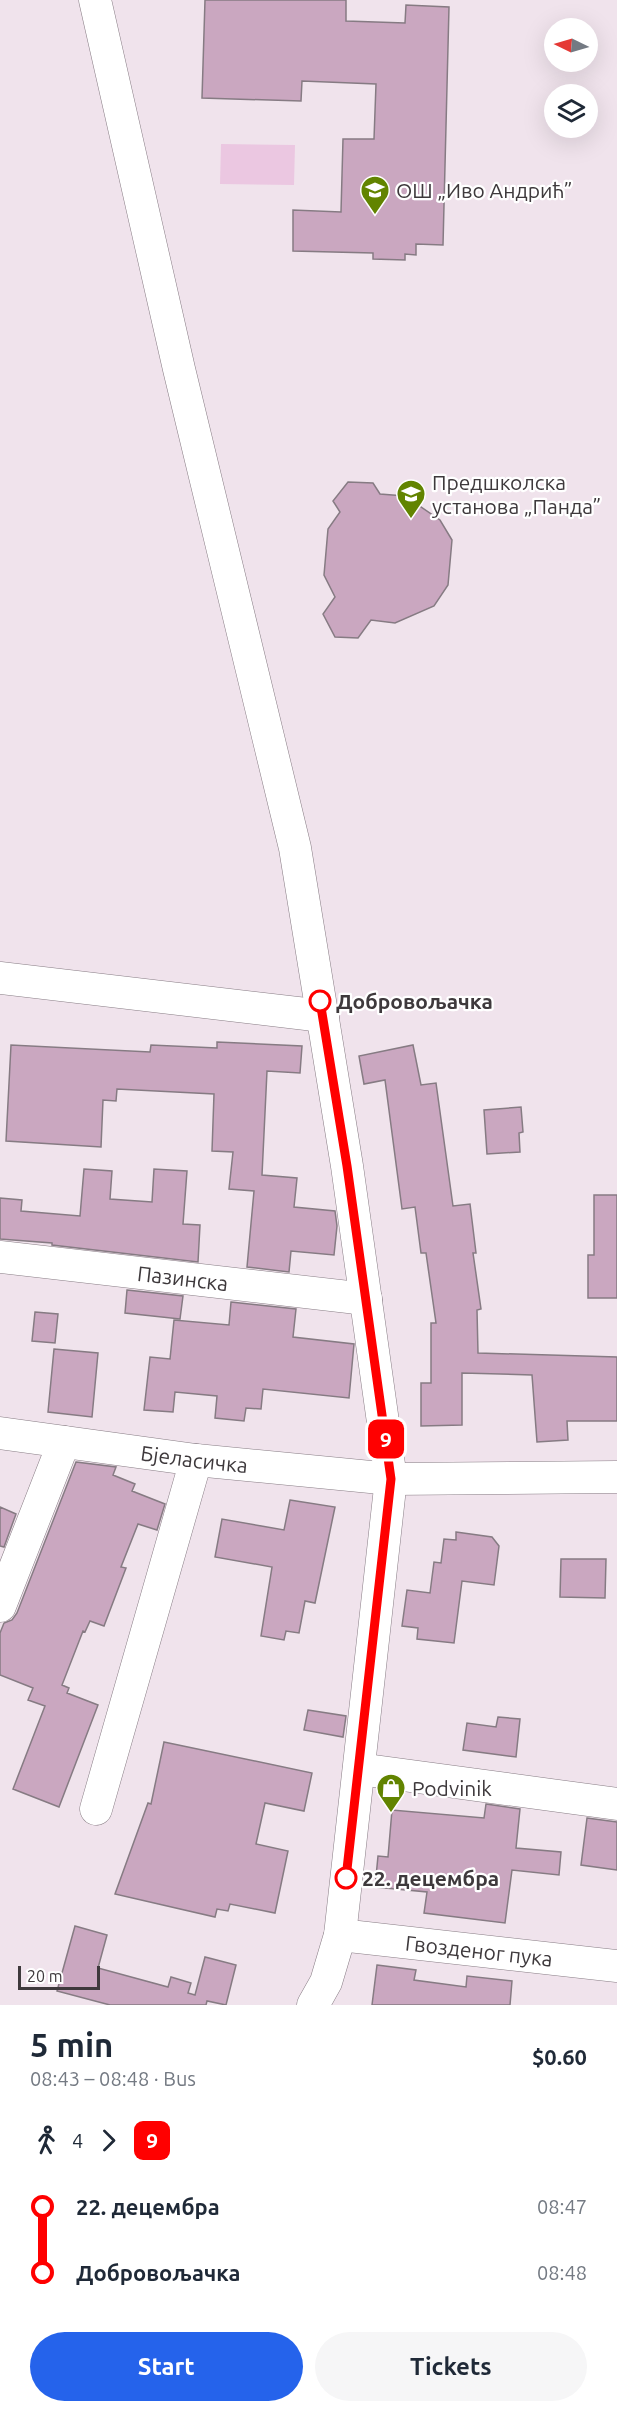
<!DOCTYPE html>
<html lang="en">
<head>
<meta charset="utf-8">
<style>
  :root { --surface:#fff; --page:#f6f6f7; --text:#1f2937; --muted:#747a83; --accent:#2563eb }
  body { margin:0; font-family:Ubuntu,sans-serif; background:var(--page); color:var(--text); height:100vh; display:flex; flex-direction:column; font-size:22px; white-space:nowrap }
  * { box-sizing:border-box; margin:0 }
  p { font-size:20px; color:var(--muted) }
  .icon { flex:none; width:33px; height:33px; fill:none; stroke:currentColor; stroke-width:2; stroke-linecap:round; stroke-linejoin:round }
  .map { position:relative; height:2005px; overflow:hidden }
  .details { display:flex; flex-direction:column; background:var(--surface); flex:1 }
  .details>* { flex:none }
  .badge { padding:0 12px; border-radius:9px; font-size:21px; line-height:39px }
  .needle { width:39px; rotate:275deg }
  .tools { position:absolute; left:544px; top:18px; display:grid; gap:12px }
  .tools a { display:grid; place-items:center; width:54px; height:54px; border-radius:50%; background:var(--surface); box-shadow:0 6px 24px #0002; font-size:30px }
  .scale { position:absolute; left:18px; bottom:15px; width:82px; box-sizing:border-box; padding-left:6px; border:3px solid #3e393c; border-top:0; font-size:16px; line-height:21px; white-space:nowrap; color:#3e393c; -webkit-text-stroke:4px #fff; paint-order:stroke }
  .map>.badge { position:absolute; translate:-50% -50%; box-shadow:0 0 0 3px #fff }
  .legs { display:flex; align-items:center; gap:9px; height:66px; padding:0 30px; font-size:20px }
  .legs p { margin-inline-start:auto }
  .head { display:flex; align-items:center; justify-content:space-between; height:102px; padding:0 30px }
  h1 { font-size:33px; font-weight:600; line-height:45px }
  .primary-button { display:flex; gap:12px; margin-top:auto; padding:12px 30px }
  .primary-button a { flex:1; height:69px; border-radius:36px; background:var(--accent); color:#fff; font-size:24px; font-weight:600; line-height:69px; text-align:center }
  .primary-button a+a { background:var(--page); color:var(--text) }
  ul { padding:0 30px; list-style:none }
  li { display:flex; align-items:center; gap:21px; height:66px; font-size:22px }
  li i { display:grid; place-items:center; width:9px; height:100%; margin:0 8px; background:currentColor }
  li i::after { content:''; width:15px; height:15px; margin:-8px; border:4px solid; border-radius:50%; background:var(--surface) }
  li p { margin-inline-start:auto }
  li:first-child i { background:linear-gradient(#0000 50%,currentColor 0) }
  li:last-child i { background:linear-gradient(currentColor 50%,#0000 0) }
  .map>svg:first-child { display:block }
</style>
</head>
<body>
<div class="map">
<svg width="617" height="2005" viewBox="0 0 617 2005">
  <rect width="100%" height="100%" fill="#f0e3ec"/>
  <path fill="#ebc7e1" d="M 221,144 L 295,145 L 294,185 L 220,184 Z"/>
  <path fill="#caa7c0" stroke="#867b83" stroke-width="1.5" d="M 205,0 L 346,0 L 346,21 L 405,23 L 406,5 L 449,7 L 443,245 L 416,244 L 416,255 L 405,254 L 405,260 L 373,259 L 373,253 L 293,251 L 293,210 L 341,212 L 343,139 L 374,139 L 376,84 L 302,81 L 301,101 L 202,98 Z
    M 348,482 L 373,483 L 380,494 L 405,496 L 440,520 L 452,540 L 448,585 L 434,606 L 395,623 L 371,620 L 358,638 L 335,637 L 323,614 L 335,597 L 324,575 L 328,529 L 340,512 L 333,501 Z
    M 217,1042 L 302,1046 L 300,1073 L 267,1071 L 262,1175 L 297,1178 L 294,1207 L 335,1211 L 337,1226 L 334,1255 L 291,1251 L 289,1272 L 247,1267 L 254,1191 L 229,1189 L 233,1152 L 212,1151 L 214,1094 L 117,1089 L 116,1101 L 103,1100 L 101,1147 L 6,1141 L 11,1045 L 150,1052 L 151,1045 L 217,1048 Z
    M 413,1045 L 421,1085 L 436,1083 L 453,1206 L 470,1204 L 476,1253 L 473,1253 L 481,1309 L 477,1310 L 478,1353 L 617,1357 L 617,1421 L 567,1421 L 568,1440 L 537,1442 L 532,1375 L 462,1373 L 462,1425 L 421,1426 L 421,1383 L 431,1383 L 431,1323 L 436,1323 L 426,1253 L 421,1253 L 415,1207 L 402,1209 L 385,1080 L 364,1084 L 359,1056 Z
    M 521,1107 L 523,1132 L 519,1133 L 520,1152 L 487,1154 L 484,1110 Z
    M 84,1169 L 112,1171 L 110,1199 L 152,1202 L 154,1169 L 187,1171 L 183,1224 L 200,1225 L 198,1262 L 52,1245 L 52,1243 L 0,1239 L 0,1198 L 22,1200 L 21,1211 L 80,1216 Z
    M 594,1195 L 617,1195 L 617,1298 L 588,1298 L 588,1255 L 594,1255 Z
    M 127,1290 L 183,1296 L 180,1319 L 125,1313 Z
    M 231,1302 L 296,1309 L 293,1337 L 354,1344 L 349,1398 L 263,1389 L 261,1409 L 246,1408 L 244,1421 L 215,1418 L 217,1396 L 175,1392 L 173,1412 L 144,1410 L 150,1357 L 170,1359 L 174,1320 L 229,1325 Z
    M 35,1312 L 58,1314 L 55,1343 L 32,1341 Z
    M 54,1349 L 98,1353 L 92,1417 L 48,1412 Z
    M 76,1462 L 116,1467 L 113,1475 L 135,1484 L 132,1491 L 165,1504 L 157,1530 L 138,1524 L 121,1567 L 126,1568 L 104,1626 L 90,1621 L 85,1632 L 83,1631 L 62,1685 L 69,1688 L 67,1693 L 98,1705 L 59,1807 L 13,1789 L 45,1706 L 28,1700 L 33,1688 L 0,1675 L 0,1633 L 4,1623 L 12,1620 L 17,1613 Z
    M 290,1500 L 335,1507 L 315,1603 L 305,1601 L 299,1633 L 286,1631 L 284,1640 L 261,1636 L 272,1567 L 215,1557 L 222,1519 L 284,1530 Z
    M 0,1507 L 16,1514 L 4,1547 L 0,1546 Z
    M 456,1532 L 492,1537 L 499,1546 L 494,1585 L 462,1581 L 454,1643 L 417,1639 L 418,1628 L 402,1626 L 407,1590 L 430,1593 L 434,1562 L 441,1563 L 444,1539 L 456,1540 Z
    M 561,1559 L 606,1559 L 605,1598 L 560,1597 Z
    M 308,1710 L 346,1716 L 343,1737 L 304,1730 Z
    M 498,1717 L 520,1719 L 516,1757 L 463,1750 L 467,1723 L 496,1727 Z
    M 164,1742 L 312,1773 L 304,1811 L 265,1803 L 256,1844 L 288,1851 L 275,1913 L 230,1904 L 228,1911 L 217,1909 L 215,1917 L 115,1894 L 148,1803 L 151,1804 Z
    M 486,1804 L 520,1809 L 516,1848 L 561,1852 L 559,1875 L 512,1870 L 505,1923 L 424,1913 L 427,1892 L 375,1887 L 378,1856 L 388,1857 L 392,1810 L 484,1818 Z
    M 587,1818 L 617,1822 L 617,1870 L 581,1865 Z
    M 75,1926 L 107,1935 L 98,1968 L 168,1987 L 171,1977 L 191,1983 L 188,1993 L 195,1995 L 205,1957 L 236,1965 L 226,2005 L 207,2001 L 206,2005 L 110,2005 L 57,1991 Z
    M 377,1965 L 416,1970 L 414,1980 L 466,1987 L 467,1976 L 512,1981 L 510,2005 L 372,2005 Z"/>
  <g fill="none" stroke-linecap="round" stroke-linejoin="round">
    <g stroke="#887d85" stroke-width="33">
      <g id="minor">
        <path d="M 95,0 L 179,369 L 295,848 L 347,1166 L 391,1479 L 340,1935 L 326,1982 L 313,2005"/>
        <path d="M 0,978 L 323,1016"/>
        <path id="s1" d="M 0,1257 L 366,1299"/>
        <path id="s2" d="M 0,1433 L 196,1460 L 391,1479 L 617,1477"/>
        <path d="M 0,1606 L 64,1442"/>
        <path d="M 359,1769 L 617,1804"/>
        <path d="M 96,1809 L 196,1460"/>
        <path id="s3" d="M 340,1935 L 617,1966"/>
      </g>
    </g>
    <use href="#minor" stroke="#fff" stroke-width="32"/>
  </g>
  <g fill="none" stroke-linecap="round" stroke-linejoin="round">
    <g stroke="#fff" stroke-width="14">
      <path id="line-1" d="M 320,1001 L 347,1166 L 391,1479 L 346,1878"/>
    </g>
    <use href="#line-1" stroke="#f00" stroke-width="9"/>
  </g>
  <defs>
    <g id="school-pin" transform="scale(1.5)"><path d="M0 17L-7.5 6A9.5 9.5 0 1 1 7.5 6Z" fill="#628400" stroke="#fff"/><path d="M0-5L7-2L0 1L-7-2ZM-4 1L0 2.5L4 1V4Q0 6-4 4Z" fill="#fff"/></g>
    <g id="shop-pin" transform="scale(1.5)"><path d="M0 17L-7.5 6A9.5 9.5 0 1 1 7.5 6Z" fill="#628400" stroke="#fff"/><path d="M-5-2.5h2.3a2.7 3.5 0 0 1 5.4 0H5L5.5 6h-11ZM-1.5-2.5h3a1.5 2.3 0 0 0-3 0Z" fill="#fff"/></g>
  </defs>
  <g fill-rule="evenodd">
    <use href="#school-pin" x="375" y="190"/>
    <use href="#school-pin" x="411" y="494"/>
    <use href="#shop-pin" x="391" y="1788"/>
  </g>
  <g fill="#fff" stroke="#f00" stroke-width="3">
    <circle cx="320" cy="1001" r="10"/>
    <circle cx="346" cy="1878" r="10"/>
  </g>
  <g text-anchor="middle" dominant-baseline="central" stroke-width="4.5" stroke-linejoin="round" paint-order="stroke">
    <g font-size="21" fill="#3e393c" stroke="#fff" text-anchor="start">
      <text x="396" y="190">ОШ „Иво Андрић”</text>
      <text x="432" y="482">Предшколска<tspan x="432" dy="24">установа „Панда”</tspan></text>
      <text x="412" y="1788">Podvinik</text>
    </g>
    <g font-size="21" font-weight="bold" fill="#3e393c" stroke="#fff" text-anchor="start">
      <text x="336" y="1001">Добровољачка</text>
      <text x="362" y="1878">22. децембра</text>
    </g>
    <g font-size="21" fill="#3e393c" stroke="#fff">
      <text stroke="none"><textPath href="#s1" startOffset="184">Пазинска</textPath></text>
      <text stroke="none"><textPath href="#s2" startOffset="196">Бјеласичка</textPath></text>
      <text stroke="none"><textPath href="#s3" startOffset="140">Гвозденог пука</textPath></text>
    </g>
  </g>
</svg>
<div class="tools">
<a><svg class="needle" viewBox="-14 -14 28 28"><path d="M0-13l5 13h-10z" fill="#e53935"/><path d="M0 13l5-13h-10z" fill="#747a83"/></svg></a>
<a><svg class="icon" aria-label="layers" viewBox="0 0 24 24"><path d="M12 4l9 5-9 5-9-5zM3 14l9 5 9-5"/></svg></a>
</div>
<div class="scale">20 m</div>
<b class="badge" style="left:386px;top:1439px;background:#f00;color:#fff">9</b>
</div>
<section class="details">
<div class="head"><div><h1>5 min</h1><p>08:43 – 08:48 · Bus</p></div><b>$0.60</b></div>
<div class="legs"><svg class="icon" aria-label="walk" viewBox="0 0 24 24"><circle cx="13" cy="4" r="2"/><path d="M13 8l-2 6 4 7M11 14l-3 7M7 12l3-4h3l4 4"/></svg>4<svg class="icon" aria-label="forward" viewBox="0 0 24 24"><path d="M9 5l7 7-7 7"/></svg><b class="badge" style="background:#f00;color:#fff">9</b></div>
<ul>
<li><i style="color:#f00"></i><b>22. децембра</b><p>08:47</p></li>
<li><i style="color:#f00"></i><b>Добровољачка</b><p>08:48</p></li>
</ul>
<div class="primary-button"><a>Start</a><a>Tickets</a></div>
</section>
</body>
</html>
